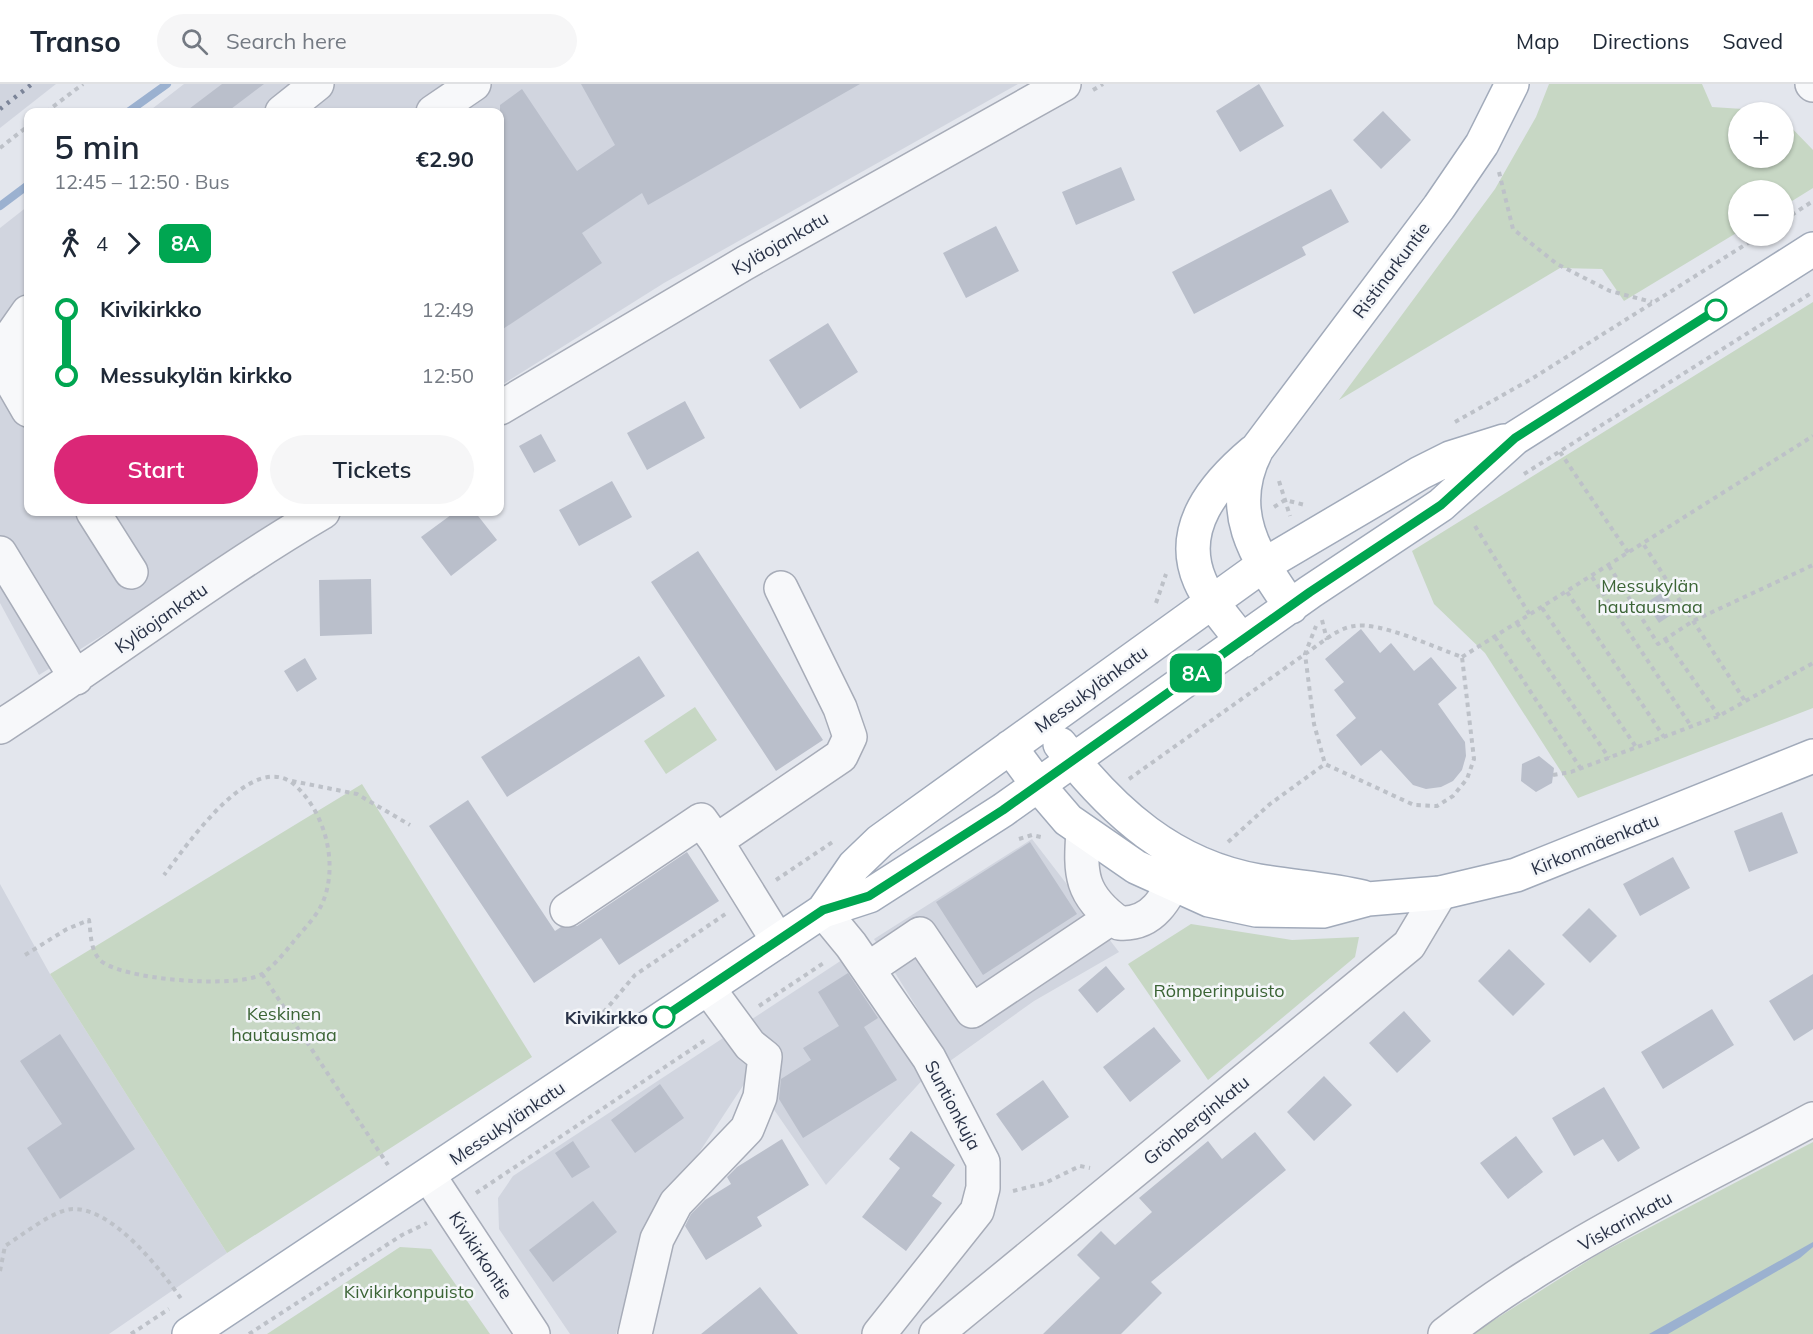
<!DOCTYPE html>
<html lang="en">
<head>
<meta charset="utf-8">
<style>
  :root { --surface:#fff; --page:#f6f6f7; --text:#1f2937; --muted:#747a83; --line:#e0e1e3; --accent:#db2777 }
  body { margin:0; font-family:Mulish,sans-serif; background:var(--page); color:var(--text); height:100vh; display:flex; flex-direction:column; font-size:22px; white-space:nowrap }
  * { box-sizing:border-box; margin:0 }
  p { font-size:20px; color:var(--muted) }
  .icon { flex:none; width:33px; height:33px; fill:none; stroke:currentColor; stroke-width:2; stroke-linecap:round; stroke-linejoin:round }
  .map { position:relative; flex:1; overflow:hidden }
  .sheet { position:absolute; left:24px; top:24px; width:480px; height:408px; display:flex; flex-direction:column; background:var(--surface); border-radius:12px; box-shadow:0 2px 4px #0004 }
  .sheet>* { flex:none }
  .badge { padding:0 12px; border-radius:9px; font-size:21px; line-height:39px }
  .fabs { position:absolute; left:1728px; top:18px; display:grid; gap:12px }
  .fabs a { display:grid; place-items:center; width:66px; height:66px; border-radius:50%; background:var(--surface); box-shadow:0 2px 4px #0004; font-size:30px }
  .map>.badge { position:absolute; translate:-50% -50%; box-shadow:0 0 0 3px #fff }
  .legs { display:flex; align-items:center; gap:9px; height:66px; padding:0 30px; font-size:20px }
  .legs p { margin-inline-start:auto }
  .headline { display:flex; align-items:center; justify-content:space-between; height:102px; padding:0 30px }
  h1 { font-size:33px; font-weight:600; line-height:45px }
  .button { display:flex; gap:12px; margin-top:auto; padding:12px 30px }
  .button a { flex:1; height:69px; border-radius:36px; background:var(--accent); color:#fff; font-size:24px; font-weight:600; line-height:69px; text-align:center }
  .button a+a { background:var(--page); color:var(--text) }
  ul { padding:0 30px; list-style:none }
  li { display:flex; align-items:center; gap:21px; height:66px; font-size:22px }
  li i { display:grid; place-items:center; width:9px; height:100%; margin:0 8px; background:currentColor }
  li i::after { content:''; width:15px; height:15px; margin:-8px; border:4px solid; border-radius:50%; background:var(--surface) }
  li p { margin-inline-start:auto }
  li:first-child i { background:linear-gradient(#0000 50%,currentColor 0) }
  li:last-child i { background:linear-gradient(currentColor 50%,#0000 0) }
  header { display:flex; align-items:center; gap:36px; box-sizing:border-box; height:84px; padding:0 30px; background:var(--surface); border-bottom:2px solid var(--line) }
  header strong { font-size:28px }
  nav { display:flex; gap:33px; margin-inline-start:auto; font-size:21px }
  .search { width:420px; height:54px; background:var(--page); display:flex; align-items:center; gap:15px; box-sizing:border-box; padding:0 21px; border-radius:33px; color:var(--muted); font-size:22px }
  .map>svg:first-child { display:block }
</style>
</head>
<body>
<header>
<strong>Transo</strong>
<div class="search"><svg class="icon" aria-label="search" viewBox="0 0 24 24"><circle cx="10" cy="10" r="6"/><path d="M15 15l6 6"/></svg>Search here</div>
<nav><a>Map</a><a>Directions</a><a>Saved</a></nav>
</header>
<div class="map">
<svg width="1813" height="1250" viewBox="0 0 1813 1250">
  <rect width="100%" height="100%" fill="#e3e6ed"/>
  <path fill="#d1d5df" d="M 0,0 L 56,0 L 0,44 Z
    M 184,0 L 1018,0 L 664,199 L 500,302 L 500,28 L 148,28 Z
    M 28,122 L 28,428 L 299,428 L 39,591 L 0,519 L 0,144 Z
    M 1032,755 L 1119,868 L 1034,917 L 950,977 L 874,855 Z
    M 0,800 L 50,890 L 227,1169 L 109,1250 L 0,1250 Z
    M 848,872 L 927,991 L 826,1101 L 750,991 L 645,1151 L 616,1250 L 570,1250 L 499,1145 L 498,1114 L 513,1092 Z"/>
  <path fill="#c7d7c4" d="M 1549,0 L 1702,0 L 1712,23 L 1774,27 L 1776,28 L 1738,28 L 1738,74 L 1784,74 L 1784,36 L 1813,66 L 1813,104 L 1784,122 L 1784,106 L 1738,106 L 1738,148 L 1624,217 L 1602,185 L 1560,184 L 1339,316 L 1495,105 L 1536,33 Z
    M 1813,218 L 1813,624 L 1578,714 L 1485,569 L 1434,520 L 1412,467 Z
    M 695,623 L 717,656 L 666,690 L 644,657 Z
    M 362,700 L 532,973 L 227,1169 L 50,890 Z
    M 1191,840 L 1292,856 L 1359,853 L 1355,873 L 1208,996 L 1128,880 Z
    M 1813,1058 L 1813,1250 L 1472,1250 L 1597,1171 Z
    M 400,1163 L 431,1165 L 490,1250 L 267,1250 Z"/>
  <path fill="#9bb1d0" d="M 1813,1158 L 1813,1163 L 1800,1174 L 1668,1250 L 1649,1250 Z"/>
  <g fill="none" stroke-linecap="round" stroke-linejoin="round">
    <path stroke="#9bb1d0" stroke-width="8" d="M 128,28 L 167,0
      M 0,122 L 28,101"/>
  </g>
  <path fill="#babfcb" d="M 222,0 L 264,0 L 227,28 L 185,28 Z
    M 581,0 L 860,0 L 648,121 L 642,109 L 582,149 L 602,179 L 500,247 L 500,21 L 522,5 L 577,87 L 615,61 Z
    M 1259,0 L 1284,42 L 1240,68 L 1216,27 Z
    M 1383,27 L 1411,56 L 1381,85 L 1353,56 Z
    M 1121,83 L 1135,116 L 1076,141 L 1062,108 Z
    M 1331,105 L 1349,138 L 1302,163 L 1306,171 L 1194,230 L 1172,188 Z
    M 996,142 L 1019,187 L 966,214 L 943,169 Z
    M 828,239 L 858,288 L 800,325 L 769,276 Z
    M 685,317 L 705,354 L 647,386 L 627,349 Z
    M 541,350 L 556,377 L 534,389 L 519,362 Z
    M 612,397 L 632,433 L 579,462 L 559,426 Z
    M 455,428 L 475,428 L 497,456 L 451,492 L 421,453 Z
    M 698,467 L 823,656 L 776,687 L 651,498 Z
    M 371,495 L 372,550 L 320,552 L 319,496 Z
    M 1664,507 L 1677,527 L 1659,539 L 1646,519 Z
    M 1361,545 L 1380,569 L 1391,559 L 1414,587 L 1431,573 L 1457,604 L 1438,620 L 1465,658 L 1466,672 L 1462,686 L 1453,697 L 1441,703 L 1426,705 L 1413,701 L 1381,666 L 1361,682 L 1336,651 L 1356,634 L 1334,606 L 1344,598 L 1325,575 Z
    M 639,572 L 665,612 L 507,713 L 481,673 Z
    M 305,574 L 317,595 L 297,608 L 284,587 Z
    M 1539,672 L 1554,684 L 1552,699 L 1536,708 L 1521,697 L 1522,680 Z
    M 468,716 L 555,847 L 561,843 L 577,842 L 687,768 L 719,817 L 619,881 L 601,854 L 534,899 L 429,742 Z
    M 1782,728 L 1798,769 L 1749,788 L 1734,747 Z
    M 1030,758 L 1077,830 L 983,891 L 936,818 Z
    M 1673,773 L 1690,804 L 1640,832 L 1623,800 Z
    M 1589,824 L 1617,852 L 1590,879 L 1562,851 Z
    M 1509,865 L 1545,900 L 1513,932 L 1478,897 Z
    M 1106,882 L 1125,905 L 1097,929 L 1078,906 Z
    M 848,889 L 878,934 L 864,943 L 897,996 L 803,1054 L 779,1015 L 781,995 L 811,976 L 803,964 L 839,942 L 818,908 Z
    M 1813,890 L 1813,945 L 1794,957 L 1769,917 Z
    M 1712,925 L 1734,961 L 1663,1005 L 1641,968 Z
    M 1404,927 L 1431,957 L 1397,989 L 1369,959 Z
    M 1154,943 L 1181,977 L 1130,1018 L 1103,983 Z
    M 60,950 L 135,1065 L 60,1115 L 27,1064 L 62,1040 L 20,977 Z
    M 1324,992 L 1352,1021 L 1314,1057 L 1287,1028 Z
    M 1043,996 L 1069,1033 L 1022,1067 L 996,1030 Z
    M 660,1000 L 684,1034 L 635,1069 L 611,1036 Z
    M 1604,1003 L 1640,1064 L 1618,1078 L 1603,1055 L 1574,1072 L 1552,1034 Z
    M 911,1047 L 955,1081 L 932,1112 L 942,1119 L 906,1167 L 862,1133 L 900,1084 L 889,1075 Z
    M 1255,1048 L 1286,1086 L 1151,1198 L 1162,1209 L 1121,1250 L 1043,1250 L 1100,1194 L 1077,1171 L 1101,1147 L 1115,1161 L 1152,1128 L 1139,1114 L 1208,1057 L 1222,1075 Z
    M 1516,1052 L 1543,1088 L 1508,1115 L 1480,1079 Z
    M 782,1055 L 809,1101 L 757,1133 L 762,1142 L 706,1176 L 685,1142 L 691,1130 L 705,1116 L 731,1100 L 727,1093 L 737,1083 Z
    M 573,1057 L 590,1083 L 572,1094 L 555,1069 Z
    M 593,1117 L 617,1148 L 553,1198 L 529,1166 Z
    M 760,1203 L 798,1250 L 701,1250 Z"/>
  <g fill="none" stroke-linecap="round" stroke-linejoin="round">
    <g stroke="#a7acb8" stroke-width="36">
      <path id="minor" d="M 1812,0 L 1813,1
        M 282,28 L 317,0
        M 433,28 L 474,0
        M 28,228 L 14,248 L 13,300 L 28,326
        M 500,324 L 745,179 L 1064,0
        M 93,428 L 131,488
        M 0,469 L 76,594
        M 0,643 C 109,573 212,493 323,428
        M 1083,747 C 1080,790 1080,811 1119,839 C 1159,842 1170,804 1185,774
        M 567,826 L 701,736 L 716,757
        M 823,827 L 851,861 L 929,974 L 983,1078 L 983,1104 L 977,1127 L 879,1250
        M 778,857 L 716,757 L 841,672 L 850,653 L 840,624 L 781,504
        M 868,885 L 920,850 L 972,927 L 1111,834
        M 429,1092 L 533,1250
        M 635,1250 L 657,1155 L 676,1119 L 747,1045 L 760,1013 L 765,973 L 750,961 L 708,904
        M 936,1250 L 1409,861 L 1440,809
        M 1445,1250 C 1557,1163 1689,1102 1813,1035"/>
    </g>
    <g stroke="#a1aaba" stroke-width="36">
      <path id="major" d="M 1291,523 C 1255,471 1225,426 1257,365 L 1439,123 L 1482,60 L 1512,0
        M 1242,557 C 1229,539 1209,518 1200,497 C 1177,444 1215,400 1253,368
        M 1060,660 C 1113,728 1172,782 1259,797 C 1294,803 1329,805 1363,813
        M 1010,663 L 1038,701 L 1068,736 L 1136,783 L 1209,816 L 1256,826 L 1323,827 L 1368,815 L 1440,809 L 1516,791 L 1813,672
        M 823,827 L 854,782 L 880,757 L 1262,482 L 1420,389 L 1450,374 L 1504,357
        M 189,1250 L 823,827 L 869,812 L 1003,726 L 1310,508 L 1441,421 L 1515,354 L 1813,165"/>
    </g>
    <path stroke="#bdc1c8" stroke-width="4" stroke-dasharray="4.5 4.5" stroke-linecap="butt" d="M 1093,6 L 1103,0
      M 46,28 L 83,0
      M 0,64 L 28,42
      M 1499,88 L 1513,145 L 1557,180 L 1610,207 L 1652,218
      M 1784,136 L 1813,117
      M 1455,338 L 1533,294 L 1759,152
      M 1560,368 L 1629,470
      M 1524,390 L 1813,208
      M 1279,397 L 1290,432
      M 1274,423 L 1285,416 L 1305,421
      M 1475,442 L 1530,531
      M 1644,461 L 1745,617
      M 1609,482 L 1658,560 L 1693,537 L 1813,481
      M 1592,493 L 1691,642
      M 1567,508 L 1664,653
      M 1156,519 L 1166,490
      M 1542,524 L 1636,663
      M 1322,536 L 1327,556
      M 1517,539 L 1609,674
      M 1495,553 L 1581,685
      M 1665,555 L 1719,632
      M 1462,573 L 1813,352
      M 1553,691 L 1571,688 L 1719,632 L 1813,579
      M 1129,695 L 1305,570 C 1319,561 1337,544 1354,542 C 1379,537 1436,564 1462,573 L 1474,675 L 1467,695 L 1453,712 L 1437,722 L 1414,721 L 1325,680 L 1314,640 L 1305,570 L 1316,542
      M 292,697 L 357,710 L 410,741
      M 1019,755 L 1032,751 L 1041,753
      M 1228,758 L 1270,720 L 1325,680
      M 776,796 L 834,757
      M 25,871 L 67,845 L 89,836 C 91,849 90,864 99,875 C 117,896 239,905 262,890 C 275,881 285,868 294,857 C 303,846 316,833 322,820 C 339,782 326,731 297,703 C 254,660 186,763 164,791
      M 262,890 L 388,1081
      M 759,922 L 825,878
      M 592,942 L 635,891 L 727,829
      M 1013,1107 L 1045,1099 L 1080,1082 L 1090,1084
      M 476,1109 L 707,955
      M 0,1187 L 5,1162 C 21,1152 56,1124 74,1125 C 114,1125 161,1186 182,1216
      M 131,1250 L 169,1225
      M 249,1250 L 402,1151 L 427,1139"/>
    <use href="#minor" stroke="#f7f8fa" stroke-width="33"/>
    <use href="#major" stroke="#fff" stroke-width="33"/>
    <path stroke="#7b8498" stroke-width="4.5" stroke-dasharray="3 6" stroke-linecap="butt" d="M 0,25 L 32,0"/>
  </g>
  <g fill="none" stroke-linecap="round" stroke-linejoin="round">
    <g stroke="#fff" stroke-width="14">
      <path id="line-1" d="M 664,933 L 823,826 L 869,812 L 1003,726 L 1310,508 L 1441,421 L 1515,354 L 1716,226"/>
    </g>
    <use href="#line-1" stroke="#00a651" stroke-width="9"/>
  </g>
  <g fill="#fff" stroke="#00a651" stroke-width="3">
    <circle cx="1716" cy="226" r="10"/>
    <circle cx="664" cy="933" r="10"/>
  </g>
  <g text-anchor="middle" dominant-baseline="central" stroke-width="5" stroke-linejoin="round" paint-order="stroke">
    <g font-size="18" fill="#293247" stroke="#f4f6f9">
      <text transform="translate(780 159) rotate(-30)">Kyläojankatu</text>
      <text transform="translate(1391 186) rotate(-53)">Ristinarkuntie</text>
      <text transform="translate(161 534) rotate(-35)">Kyläojankatu</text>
      <text transform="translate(1091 605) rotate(-36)">Messukylänkatu</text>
      <text transform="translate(1595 760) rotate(-22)">Kirkonmäenkatu</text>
      <text transform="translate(953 1021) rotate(62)">Suntionkuja</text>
      <text transform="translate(1196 1036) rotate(-39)">Grönberginkatu</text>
      <text transform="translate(507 1039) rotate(-34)">Messukylänkatu</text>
      <text transform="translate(1625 1137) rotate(-29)">Viskarinkatu</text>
      <text transform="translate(481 1171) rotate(57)">Kivikirkontie</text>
    </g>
    <g font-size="18" fill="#3b6435" stroke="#f4f6f9">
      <text x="1650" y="501">Messukylän<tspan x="1650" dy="21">hautausmaa</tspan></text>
      <text x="1219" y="906">Römperinpuisto</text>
      <text x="284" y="929">Keskinen<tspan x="284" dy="21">hautausmaa</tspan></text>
      <text x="409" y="1207">Kivikirkonpuisto</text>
    </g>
    <g font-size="18" font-weight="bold" fill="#293247" stroke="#f4f6f9" text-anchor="end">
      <text x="648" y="933">Kivikirkko</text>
    </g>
  </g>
</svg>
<div class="fabs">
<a>+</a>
<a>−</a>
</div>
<b class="badge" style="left:1196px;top:589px;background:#00a651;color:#fff">8A</b>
<section class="sheet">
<div class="headline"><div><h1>5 min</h1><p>12:45 – 12:50 · Bus</p></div><b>€2.90</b></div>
<div class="legs"><svg class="icon" aria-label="walk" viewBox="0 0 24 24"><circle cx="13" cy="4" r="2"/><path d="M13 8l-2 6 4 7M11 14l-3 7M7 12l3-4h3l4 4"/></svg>4<svg class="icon" aria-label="forward" viewBox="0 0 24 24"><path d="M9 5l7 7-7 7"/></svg><b class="badge" style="background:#00a651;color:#fff">8A</b></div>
<ul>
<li><i style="color:#00a651"></i><b>Kivikirkko</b><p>12:49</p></li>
<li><i style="color:#00a651"></i><b>Messukylän kirkko</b><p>12:50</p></li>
</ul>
<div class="button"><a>Start</a><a>Tickets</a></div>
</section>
</div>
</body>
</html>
